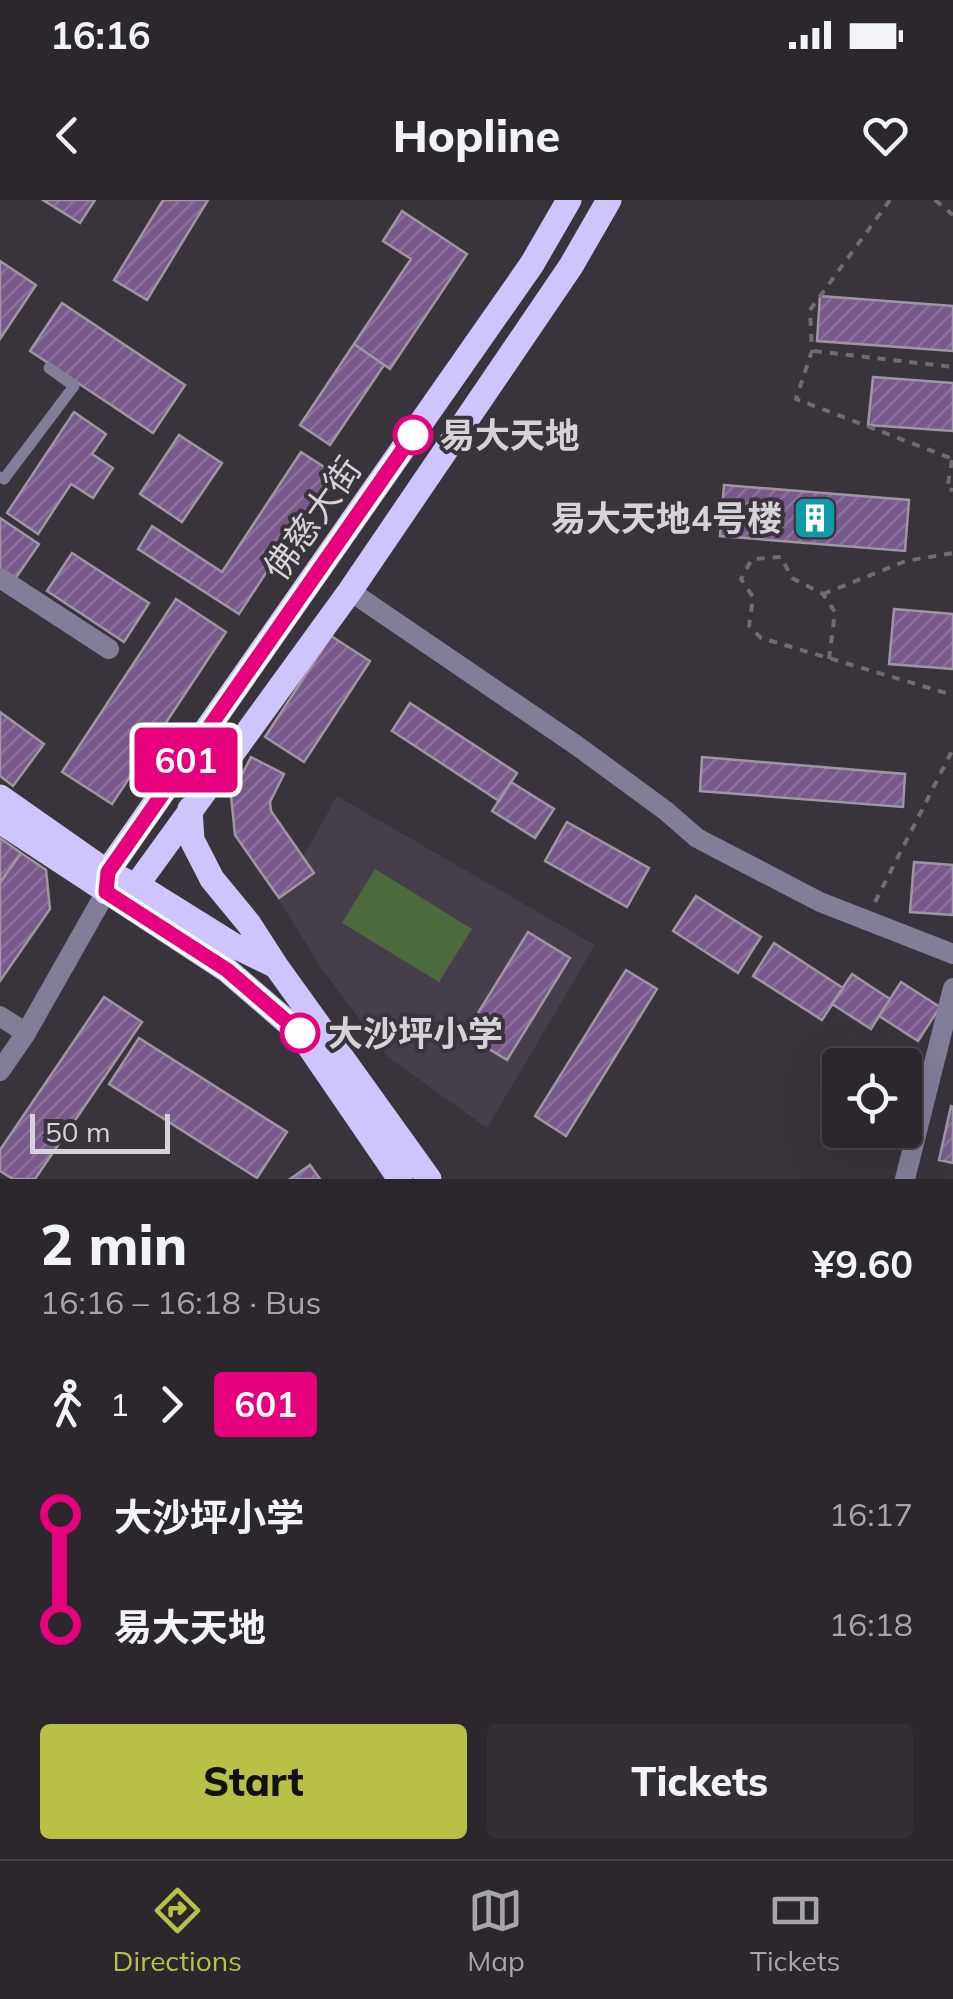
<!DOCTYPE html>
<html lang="en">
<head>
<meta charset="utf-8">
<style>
  :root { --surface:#2b272d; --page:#332f35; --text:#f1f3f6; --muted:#a6a5aa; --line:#474449; --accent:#b9c046 }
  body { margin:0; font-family:Mulish,"Noto Sans SC",sans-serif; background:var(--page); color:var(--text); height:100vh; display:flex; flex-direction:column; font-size:38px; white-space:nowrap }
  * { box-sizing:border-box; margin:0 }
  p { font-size:32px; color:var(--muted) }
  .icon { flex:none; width:55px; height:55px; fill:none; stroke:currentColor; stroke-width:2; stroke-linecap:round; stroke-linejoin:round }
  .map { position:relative; height:979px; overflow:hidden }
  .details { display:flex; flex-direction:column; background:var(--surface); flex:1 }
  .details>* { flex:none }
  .badge { padding:0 20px; border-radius:8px; font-size:35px; line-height:65px }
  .buttons { position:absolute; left:822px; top:848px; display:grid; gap:20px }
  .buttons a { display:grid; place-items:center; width:100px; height:100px; border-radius:10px; background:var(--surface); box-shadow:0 10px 40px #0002,0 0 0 2px var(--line); font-size:50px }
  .scale { position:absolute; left:30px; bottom:25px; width:140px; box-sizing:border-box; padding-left:10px; border:5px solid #d6d3d8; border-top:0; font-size:28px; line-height:35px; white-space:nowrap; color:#d6d3d8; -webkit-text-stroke:8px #39343c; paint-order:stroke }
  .map>.badge { position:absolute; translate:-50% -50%; box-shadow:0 0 0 5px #fff }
  .legs { display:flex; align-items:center; gap:15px; height:110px; padding:0 40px; font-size:32px }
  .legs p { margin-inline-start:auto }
  .summary { display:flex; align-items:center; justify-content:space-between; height:170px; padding:0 40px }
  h1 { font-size:55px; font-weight:800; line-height:75px }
  .action { display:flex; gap:20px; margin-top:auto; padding:20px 40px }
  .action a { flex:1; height:115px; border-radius:10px; background:var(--accent); color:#111; font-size:40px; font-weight:800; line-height:115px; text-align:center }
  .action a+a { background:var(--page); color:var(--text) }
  ul { padding:0 40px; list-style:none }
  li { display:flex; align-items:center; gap:35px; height:110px; font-size:38px }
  li i { display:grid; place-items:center; width:15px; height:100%; margin:0 12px; background:currentColor }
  li i::after { content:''; width:25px; height:25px; margin:-12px; border:8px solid; border-radius:50%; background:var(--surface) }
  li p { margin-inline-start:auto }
  li:first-child i { background:linear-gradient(#0000 50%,currentColor 0) }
  li:last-child i { background:linear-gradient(currentColor 50%,#0000 0) }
  .status { display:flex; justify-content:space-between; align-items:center; height:70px; padding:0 50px; background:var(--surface); direction:ltr }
  .status svg { height:28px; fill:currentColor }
  header { display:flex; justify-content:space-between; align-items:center; height:130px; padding:0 40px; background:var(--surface); font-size:45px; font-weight:800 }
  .tabs { display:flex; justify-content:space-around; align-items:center; height:140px; border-top:2px solid var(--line); background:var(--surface); font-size:28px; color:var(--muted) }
  .tabs a { display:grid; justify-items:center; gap:5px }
  .tabs .current { color:var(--accent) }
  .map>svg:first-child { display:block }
</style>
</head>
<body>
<div class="status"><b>16:16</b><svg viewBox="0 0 49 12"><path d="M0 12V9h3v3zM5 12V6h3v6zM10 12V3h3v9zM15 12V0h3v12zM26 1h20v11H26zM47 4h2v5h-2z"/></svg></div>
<header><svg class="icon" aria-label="back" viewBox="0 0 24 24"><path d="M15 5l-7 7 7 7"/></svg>Hopline<svg class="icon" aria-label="heart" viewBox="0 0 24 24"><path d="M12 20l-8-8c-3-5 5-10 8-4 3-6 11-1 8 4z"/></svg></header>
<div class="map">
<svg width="953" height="979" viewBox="0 0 953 979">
  <defs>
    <pattern id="building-hatch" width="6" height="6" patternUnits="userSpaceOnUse" patternTransform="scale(2.5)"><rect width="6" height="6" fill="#78598c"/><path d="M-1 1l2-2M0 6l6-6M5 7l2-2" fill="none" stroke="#8a709b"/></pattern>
  </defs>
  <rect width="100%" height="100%" fill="#39343c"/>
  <path fill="#463e4b" d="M 337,596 L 595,745 L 487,928 L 388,857 L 322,769 L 279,700 Z"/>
  <path fill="#4d6a3d" d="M 375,669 L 472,729 L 439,782 L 342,723 Z"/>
  <path fill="url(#building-hatch)" stroke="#9c97a0" stroke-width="2.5" d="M 43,0 L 95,0 L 80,23 Z
    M 163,0 L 208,0 L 147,100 L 114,80 Z
    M 402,11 L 467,54 L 390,169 L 354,144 L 411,59 L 383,41 Z
    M 0,61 L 36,85 L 0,139 Z
    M 820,96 L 953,106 L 953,151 L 817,141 Z
    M 62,103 L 185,185 L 153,233 L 30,151 Z
    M 354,144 L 384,165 L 330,245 L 300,225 Z
    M 873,177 L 953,183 L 953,231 L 868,225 Z
    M 74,212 L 106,234 L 92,254 L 113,268 L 93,298 L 71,284 L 38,334 L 7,313 Z
    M 179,235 L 222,263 L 182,322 L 140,294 Z
    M 301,252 L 332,272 L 239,414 L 138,349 L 152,326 L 222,372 Z
    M 724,285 L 909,300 L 905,351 L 720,336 Z
    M 0,318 L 39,344 L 13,382 L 0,373 Z
    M 72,353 L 149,403 L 124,442 L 47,391 Z
    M 176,399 L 226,432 L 112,604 L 62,572 Z
    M 894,409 L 953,414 L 953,469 L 889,464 Z
    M 331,436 L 370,461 L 304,562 L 265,537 Z
    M 410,503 L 517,573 L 499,601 L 392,531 Z
    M 0,512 L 44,544 L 13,586 L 0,576 Z
    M 251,557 L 284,574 L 270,602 L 271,611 L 314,673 L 279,698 L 235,635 L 231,596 Z
    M 702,557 L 905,574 L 903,607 L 700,591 Z
    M 511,582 L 554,609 L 535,638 L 492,611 Z
    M 567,622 L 649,668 L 627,707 L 545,661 Z
    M 0,638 L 21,653 L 1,681 L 0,680 Z
    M 21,653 L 46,670 L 50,709 L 0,781 L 0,683 Z
    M 914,662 L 953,665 L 953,715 L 910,712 Z
    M 696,696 L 761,737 L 738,773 L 673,731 Z
    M 528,732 L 570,758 L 507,860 L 465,834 Z
    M 774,743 L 843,788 L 822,820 L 753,776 Z
    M 626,770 L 657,789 L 566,936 L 535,916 Z
    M 852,774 L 890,799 L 871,829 L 832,804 Z
    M 901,782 L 940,807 L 918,841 L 879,816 Z
    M 104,797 L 142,822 L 35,979 L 13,979 L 0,971 L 0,950 Z
    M 139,838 L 287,932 L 257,978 L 109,884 Z
    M 951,906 L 953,907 L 953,963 L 939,960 Z
    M 310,965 L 320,979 L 290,979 Z"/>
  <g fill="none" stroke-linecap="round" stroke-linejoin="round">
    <path stroke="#716c73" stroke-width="4" stroke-dasharray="8 8" stroke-linecap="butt" d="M 890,0 L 810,110 L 812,151 L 796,199 L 953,259
      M 935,0 L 953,15
      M 814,151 L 953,167
      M 952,260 L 947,289 L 953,290
      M 823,394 L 906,361 L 953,353
      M 829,459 L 835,412 L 823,394 L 792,378 L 781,357 L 752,359 L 741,379 L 753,397 L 749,426 L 761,438 L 953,495
      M 875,702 L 953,549"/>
    <path stroke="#827e98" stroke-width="11" d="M 0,277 L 4,279 L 74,186 L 49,168"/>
    <path stroke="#827e98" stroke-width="20" d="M 0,378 L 109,449
      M 350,391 L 576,545 L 666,611 L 697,638 L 820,702 L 953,754
      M 0,816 L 26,833
      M 905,979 L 953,788"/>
    <path stroke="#827e98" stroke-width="20" d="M 0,871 L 26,833 L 106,692"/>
    <path stroke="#cdc5fb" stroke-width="25" d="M 0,597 L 107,672 L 150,693 L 235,746 L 276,766
      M 190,609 L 192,640 L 212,679 L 249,724 L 276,766 L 429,979
      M 0,621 L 227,770 L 300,833 L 400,979
      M 106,692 L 136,686 L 350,391 L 571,66 L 609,0
      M 106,692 L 107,672 L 532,64 L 569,0"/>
  </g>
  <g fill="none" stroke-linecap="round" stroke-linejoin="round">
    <g stroke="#fff" stroke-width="22">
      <path id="line-1" d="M 300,833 L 227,770 L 106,692 L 108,672 L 413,235"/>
    </g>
    <use href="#line-1" stroke="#e6007e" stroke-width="15"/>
  </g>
  <defs>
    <g id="building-square" transform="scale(2.25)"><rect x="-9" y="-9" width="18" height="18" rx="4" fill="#0f9aa8" stroke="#39343c"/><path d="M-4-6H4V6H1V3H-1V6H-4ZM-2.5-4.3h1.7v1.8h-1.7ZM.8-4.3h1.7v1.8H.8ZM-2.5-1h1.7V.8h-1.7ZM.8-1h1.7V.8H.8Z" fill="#fff"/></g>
  </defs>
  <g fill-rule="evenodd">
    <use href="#building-square" x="815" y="318"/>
  </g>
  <g fill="#fff" stroke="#e6007e" stroke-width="5">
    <circle cx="413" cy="235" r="18"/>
    <circle cx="300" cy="833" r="18"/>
  </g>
  <g text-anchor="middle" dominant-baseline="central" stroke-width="8" stroke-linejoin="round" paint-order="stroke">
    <g font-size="35" font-weight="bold" fill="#d6d3d8" stroke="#39343c" text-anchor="start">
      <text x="440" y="235">易大天地</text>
      <text x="328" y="833">大沙坪小学</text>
    </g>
    <g font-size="35" fill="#d6d3d8" stroke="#39343c">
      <text transform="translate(312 318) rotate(-55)">佛慈大街</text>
    </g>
    <g font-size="35" font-weight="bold" fill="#d6d3d8" stroke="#39343c" text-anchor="end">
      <text x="782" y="318">易大天地4号楼</text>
    </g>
  </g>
</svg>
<div class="buttons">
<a><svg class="icon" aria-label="locate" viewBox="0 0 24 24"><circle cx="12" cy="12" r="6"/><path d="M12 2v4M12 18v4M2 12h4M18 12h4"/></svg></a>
</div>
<div class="scale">50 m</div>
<b class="badge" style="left:186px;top:560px;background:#e6007e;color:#fff">601</b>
</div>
<section class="details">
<div class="summary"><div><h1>2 min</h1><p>16:16 – 16:18 · Bus</p></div><b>¥9.60</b></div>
<div class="legs"><svg class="icon" aria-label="walk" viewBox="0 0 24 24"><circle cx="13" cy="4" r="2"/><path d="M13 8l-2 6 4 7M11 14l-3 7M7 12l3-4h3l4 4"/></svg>1<svg class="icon" aria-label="forward" viewBox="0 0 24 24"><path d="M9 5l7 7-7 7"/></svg><b class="badge" style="background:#e6007e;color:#fff">601</b></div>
<ul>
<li><i style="color:#e6007e"></i><b>大沙坪小学</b><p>16:17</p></li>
<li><i style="color:#e6007e"></i><b>易大天地</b><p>16:18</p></li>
</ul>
<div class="action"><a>Start</a><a>Tickets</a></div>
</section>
<nav class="tabs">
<a class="current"><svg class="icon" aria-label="directions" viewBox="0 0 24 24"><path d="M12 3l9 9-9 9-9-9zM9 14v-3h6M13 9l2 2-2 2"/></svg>Directions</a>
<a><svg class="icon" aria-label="map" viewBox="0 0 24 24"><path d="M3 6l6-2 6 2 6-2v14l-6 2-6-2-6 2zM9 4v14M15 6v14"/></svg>Map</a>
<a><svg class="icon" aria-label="tickets" viewBox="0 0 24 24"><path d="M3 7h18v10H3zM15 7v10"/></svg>Tickets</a>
</nav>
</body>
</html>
